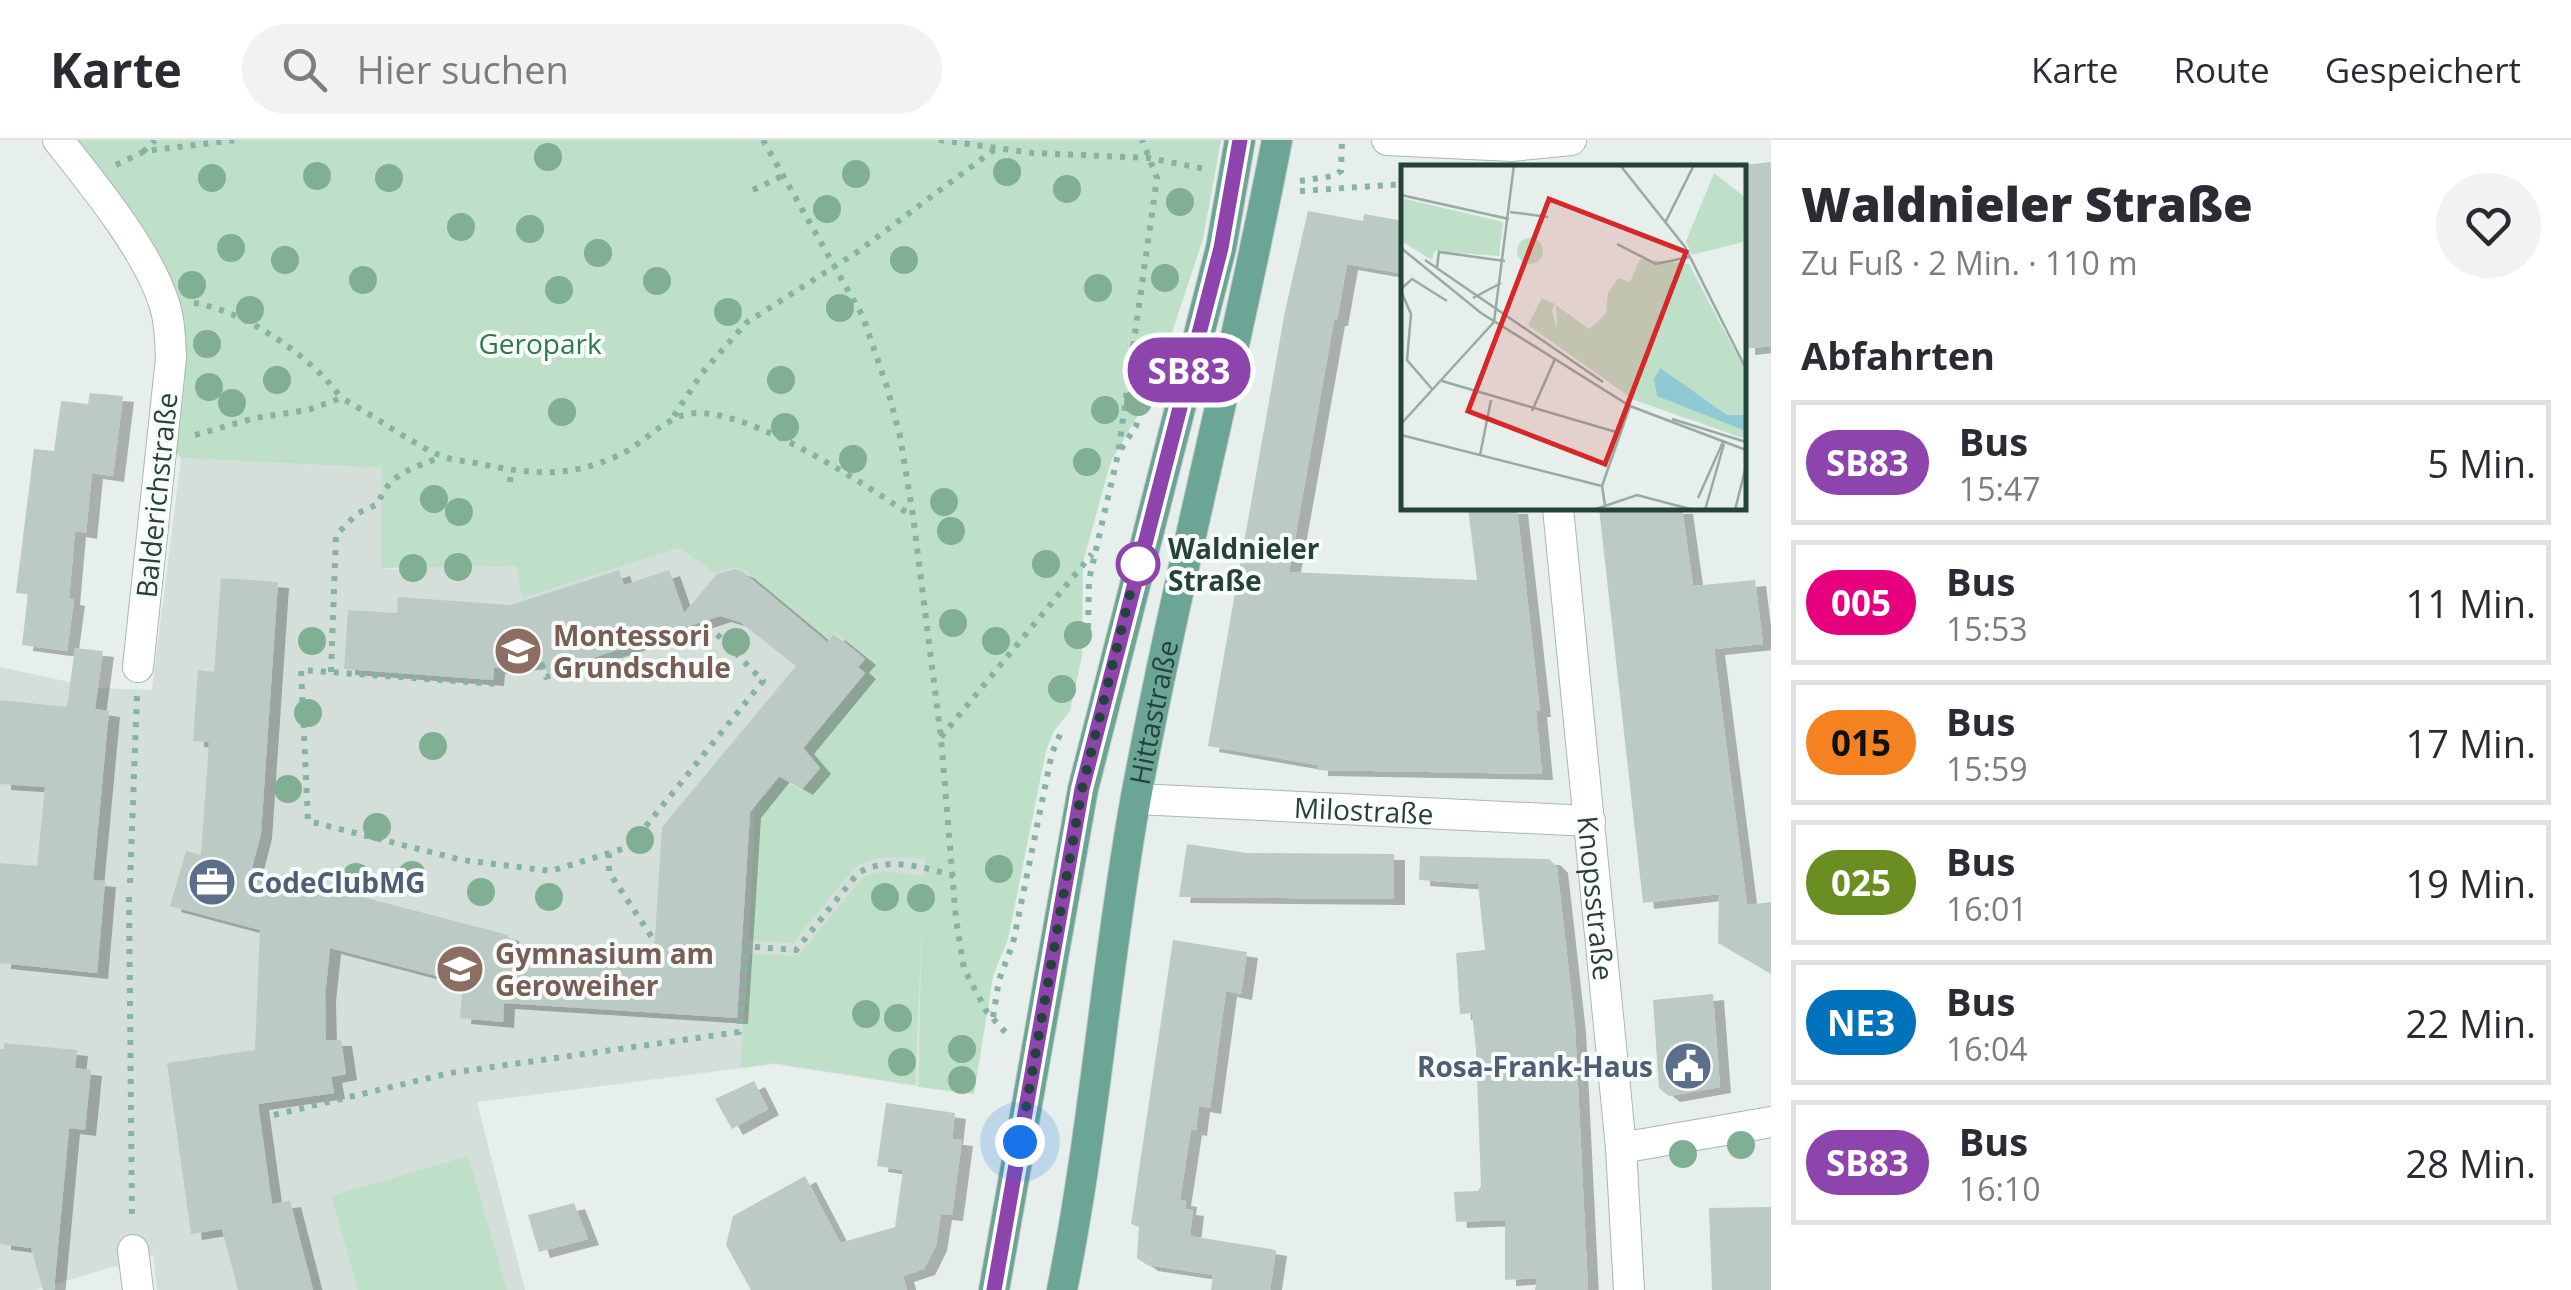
<!DOCTYPE html>
<html lang="de">
<head>
<meta charset="utf-8">
<style>
  :root { --surface:#fff; --page:#f2f2f3; --text:#2b2b33; --muted:#7c7c81; --line:#e1e1e2 }
  body { margin:0; font-family:"Open Sans",sans-serif; background:var(--page); color:var(--text); height:100vh; display:flex; flex-direction:column; font-size:38px; white-space:nowrap }
  * { box-sizing:border-box; margin:0 }
  p { font-size:32px; color:var(--muted) }
  .icon { flex:none; width:55px; height:55px; fill:none; stroke:currentColor; stroke-width:2; stroke-linecap:round; stroke-linejoin:round }
  .map { position:relative; flex:1; overflow:hidden }
  .drawer { display:flex; flex-direction:column; background:var(--surface); width:800px }
  .drawer>* { flex:none }
  .badge { padding:0 20px; border-radius:32px; font-size:35px; line-height:65px }
  .you { position:absolute; width:50px; height:50px; margin:-25px; border:8px solid #fff; border-radius:50%; background:#1a73e8; box-shadow:0 0 0 15px #1a73e833 }
  .map>.badge { position:absolute; translate:-50% -50%; box-shadow:0 0 0 5px #fff }
  h2 { padding:0 30px; font-size:38px; line-height:90px }
  .round { display:grid; place-items:center; flex:none; width:105px; height:105px; border-radius:52px; background:var(--page) }
  .overview { display:flex; align-items:center; justify-content:space-between; height:170px; padding:0 30px }
  h1 { font-size:48px; font-weight:800; line-height:75px }
  ul { padding:0; list-style:none }
  li { display:flex; align-items:center; gap:30px; height:125px; margin:0 20px 15px; padding:0 10px; border:5px solid var(--line); border-radius:0px }
  li div { flex:1 }
  li b { display:block; font-size:38px }
  li em { font-style:normal }
  li .badge { min-width:110px; font-weight:700; text-align:center }
  header { display:flex; align-items:center; gap:60px; box-sizing:border-box; height:140px; padding:0 50px; background:var(--surface); border-bottom:2px solid var(--line) }
  header strong { font-size:48px }
  nav { display:flex; gap:55px; margin-inline-start:auto; font-size:35px }
  .search { width:700px; height:90px; background:var(--page); display:flex; align-items:center; gap:25px; box-sizing:border-box; padding:0 35px; border-radius:55px; color:var(--muted); font-size:38px }
  main { display:flex; flex:1; min-height:0 }
  .map>svg:first-child { display:block }
</style>
</head>
<body>
<header>
<strong>Karte</strong>
<div class="search"><svg class="icon" aria-label="search" viewBox="0 0 24 24"><circle cx="10" cy="10" r="6"/><path d="M15 15l6 6"/></svg>Hier suchen</div>
<nav><a>Karte</a><a>Route</a><a>Gespeichert</a></nav>
</header>
<main>
<div class="map">
<svg width="1771" height="1150" viewBox="0 0 1771 1150">
  <defs>
    <filter id="shadow"><feDropShadow dx="11" dy="6" stdDeviation="0" flood-color="#0004"/></filter>
  </defs>
  <rect width="100%" height="100%" fill="#e6efeb"/>
  <path fill="#d4dfda" d="M 181,318 L 382,328 L 382,428 L 406,430 L 609,393 L 896,401 L 932,681 L 924,727 L 917,946 L 774,924 L 477,962 L 525,1150 L 157,1150 L 153,1115 L 35,1150 L 0,1150 L 0,527 L 97,548 L 152,550 Z"/>
  <path fill="#bfe0c8" d="M 77,0 L 1221,0 L 1203,99 L 1153,250 L 1111,321 L 1083,422 L 1082,516 L 1070,571 L 1054,591 L 1046,611 L 1008,799 L 993,836 L 974,954 L 918,947 L 922,772 L 915,945 L 774,923 L 740,928 L 749,814 L 798,816 L 863,737 C 883,727 903,734 924,736 L 925,719 C 898,717 876,714 853,729 L 793,803 L 749,800 L 755,667 L 780,638 L 802,651 L 821,629 L 805,608 L 866,533 L 859,527 L 866,518 L 835,492 L 827,500 L 745,430 L 735,427 L 715,433 L 679,408 L 522,458 L 517,426 L 381,428 L 382,328 L 181,318 L 171,306 L 182,196 Z
    M 468,1016 L 507,1150 L 358,1150 L 331,1056 Z"/>
  <path fill="#bbcac4" filter="url(#shadow)" d="M 1771,22 L 1771,206 L 1744,209 L 1744,25 Z
    M 1308,71 L 1363,81 L 1364,74 L 1404,81 L 1404,134 L 1347,124 L 1337,180 L 1334,180 L 1289,432 L 1477,440 L 1468,368 L 1517,368 L 1540,571 L 1536,571 L 1542,634 L 1317,630 L 1317,625 L 1208,606 L 1285,171 Z
    M 90,253 L 123,256 L 113,336 L 92,333 L 86,393 L 75,391 L 69,459 L 74,460 L 67,511 L 22,505 L 28,454 L 16,453 L 34,309 L 54,311 L 61,261 L 88,264 Z
    M 1599,368 L 1682,368 L 1693,446 L 1755,440 L 1763,504 L 1714,509 L 1747,765 L 1771,762 L 1771,834 L 1718,803 L 1719,754 L 1643,763 Z
    M 735,429 L 743,432 L 827,502 L 834,494 L 865,519 L 858,527 L 865,533 L 803,608 L 820,628 L 802,649 L 779,636 L 750,672 L 737,878 L 504,863 L 503,882 L 460,878 L 463,843 L 330,808 L 325,856 L 326,900 L 341,900 L 346,934 L 331,937 L 334,953 L 258,964 L 272,1064 L 290,1061 L 313,1150 L 238,1150 L 222,1089 L 191,1094 L 167,923 L 255,910 L 260,790 L 170,766 L 186,711 L 201,715 L 209,602 L 193,601 L 198,530 L 214,532 L 221,438 L 278,442 L 261,693 L 252,728 L 508,795 L 508,804 L 654,813 L 662,687 L 796,526 L 740,482 L 720,476 L 547,533 L 543,522 L 494,528 L 493,540 L 344,529 L 348,470 L 397,473 L 398,457 L 511,465 L 619,430 L 624,445 L 669,430 L 684,473 L 717,434 Z
    M 75,508 L 103,511 L 95,569 L 109,571 L 93,740 L 105,741 L 97,833 L 0,823 L 0,723 L 37,726 L 45,647 L 0,644 L 0,560 L 67,567 Z
    M 1187,704 L 1247,713 L 1394,714 L 1394,759 L 1179,757 Z
    M 1420,716 L 1549,719 L 1557,727 L 1575,886 L 1588,1150 L 1535,1150 L 1537,1138 L 1505,1140 L 1505,1080 L 1456,1082 L 1454,1052 L 1478,1051 L 1481,1046 L 1476,909 L 1472,873 L 1460,874 L 1456,813 L 1485,810 L 1478,744 L 1419,740 Z
    M 1173,800 L 1247,812 L 1241,854 L 1226,851 L 1210,968 L 1199,966 L 1196,990 L 1191,989 L 1180,1060 L 1186,1061 L 1185,1069 L 1193,1070 L 1190,1096 L 1276,1110 L 1270,1150 L 1211,1150 L 1213,1135 L 1147,1125 L 1137,1118 L 1139,1087 L 1131,1084 Z
    M 1713,854 L 1720,947 L 1669,956 L 1659,948 L 1653,860 Z
    M 4,903 L 77,910 L 75,928 L 91,930 L 85,990 L 69,988 L 54,1150 L 43,1150 L 31,1108 L 0,1104 L 0,909 L 4,909 Z
    M 754,941 L 768,969 L 732,989 L 715,959 Z
    M 886,963 L 955,973 L 952,999 L 962,1000 L 952,1075 L 941,1074 L 936,1105 L 924,1129 L 903,1136 L 907,1150 L 751,1150 L 726,1105 L 733,1076 L 805,1036 L 840,1103 L 895,1087 L 903,1030 L 877,1026 Z
    M 574,1063 L 588,1099 L 539,1112 L 528,1075 Z
    M 1771,1067 L 1771,1150 L 1712,1150 L 1709,1068 Z"/>
  <g fill="none" stroke-linecap="round" stroke-linejoin="round">
    <g stroke="#a8b8b2" stroke-width="32">
      <g id="minor">
        <path d="M 58,0 C 93,44 147,110 164,163 C 170,181 170,199 171,218 L 138,527"/>
        <path d="M 1387,0 L 1512,6 L 1571,0"/>
        <path id="s1" d="M 1558,368 L 1621,1008 L 1629,1150"/>
        <path id="s2" d="M 1136,659 L 1590,681"/>
        <path d="M 1621,1008 L 1771,982"/>
        <path d="M 133,1110 L 138,1150"/>
      </g>
    </g>
    <g stroke="#c2cac8" stroke-width="32">
      <g id="major">
        <path d="M 994,1150 L 1083,649 L 1221,108 L 1240,0"/>
        <path id="s3" d="M 1062,1150 C 1095,987 1106,821 1136,657 C 1177,437 1235,220 1277,0"/>
      </g>
    </g>
    <path stroke="#86b3a5" stroke-width="6" stroke-dasharray="5 8" stroke-linecap="butt" d="M 763,0 L 863,177 L 887,247 L 900,296 L 913,376 L 941,598 L 956,779 L 964,829 L 987,872 L 1007,894
      M 939,0 L 1033,13 L 1149,18 L 1205,29
      M 143,12 L 155,0
      M 116,25 L 145,11 L 236,0
      M 1300,41 L 1333,36 L 1341,31 L 1342,0
      M 753,50 L 782,36
      M 1300,51 L 1404,44
      M 194,163 C 243,170 313,217 341,258
      M 674,276 L 702,233 L 746,183 L 857,112 L 995,9
      M 195,295 L 255,278 L 308,270 L 341,258 C 374,275 405,300 439,315 C 450,320 464,321 476,323 C 529,334 566,339 617,316 C 647,303 667,271 702,273 C 760,276 863,343 912,376
      M 1121,309 L 1136,286 L 1147,252
      M 510,342 L 511,331
      M 708,485 L 763,541 L 629,707 L 551,731 L 462,720 L 308,681 L 301,530 L 496,544 L 497,530 L 542,525 L 546,537 Z
      M 1088,488 L 1089,440 L 1118,314 L 1157,38 L 1142,0
      M 331,532 L 336,395 L 358,373 L 378,364 C 388,334 413,328 441,317
      M 941,597 L 1092,414
      M 609,713 L 609,732 L 655,802
      M 130,743 L 137,555
      M 129,757 L 132,1079
      M 742,806 L 796,810 L 858,733 C 888,716 923,727 954,736
      M 993,877 L 999,840 L 1013,803 L 1052,613 L 1062,590
      M 274,975 L 450,933 L 739,892 L 747,807"/>
    <use href="#minor" stroke="#fff" stroke-width="30"/>
    <use href="#major" stroke="#6aa596" stroke-width="30"/>
  </g>
  <g fill="#80af93">
    <circle cx="548" cy="17" r="14"/>
    <circle cx="1007" cy="32" r="14"/>
    <circle cx="856" cy="34" r="14"/>
    <circle cx="317" cy="36" r="14"/>
    <circle cx="212" cy="38" r="14"/>
    <circle cx="389" cy="38" r="14"/>
    <circle cx="1067" cy="49" r="14"/>
    <circle cx="1180" cy="62" r="14"/>
    <circle cx="827" cy="69" r="14"/>
    <circle cx="461" cy="87" r="14"/>
    <circle cx="530" cy="89" r="14"/>
    <circle cx="231" cy="108" r="14"/>
    <circle cx="598" cy="113" r="14"/>
    <circle cx="285" cy="120" r="14"/>
    <circle cx="904" cy="120" r="14"/>
    <circle cx="1165" cy="138" r="14"/>
    <circle cx="363" cy="140" r="14"/>
    <circle cx="657" cy="141" r="14"/>
    <circle cx="192" cy="145" r="14"/>
    <circle cx="1098" cy="148" r="14"/>
    <circle cx="559" cy="150" r="14"/>
    <circle cx="840" cy="168" r="14"/>
    <circle cx="250" cy="170" r="14"/>
    <circle cx="728" cy="172" r="14"/>
    <circle cx="207" cy="204" r="14"/>
    <circle cx="1149" cy="212" r="14"/>
    <circle cx="277" cy="240" r="14"/>
    <circle cx="781" cy="240" r="14"/>
    <circle cx="209" cy="247" r="14"/>
    <circle cx="1138" cy="262" r="14"/>
    <circle cx="232" cy="263" r="14"/>
    <circle cx="1105" cy="270" r="14"/>
    <circle cx="562" cy="272" r="14"/>
    <circle cx="785" cy="287" r="14"/>
    <circle cx="853" cy="319" r="14"/>
    <circle cx="1087" cy="322" r="14"/>
    <circle cx="434" cy="359" r="14"/>
    <circle cx="944" cy="362" r="14"/>
    <circle cx="459" cy="372" r="14"/>
    <circle cx="951" cy="391" r="14"/>
    <circle cx="1046" cy="424" r="14"/>
    <circle cx="458" cy="427" r="14"/>
    <circle cx="413" cy="428" r="14"/>
    <circle cx="953" cy="483" r="14"/>
    <circle cx="1078" cy="495" r="14"/>
    <circle cx="312" cy="501" r="14"/>
    <circle cx="996" cy="501" r="14"/>
    <circle cx="736" cy="502" r="14"/>
    <circle cx="1062" cy="549" r="14"/>
    <circle cx="308" cy="573" r="14"/>
    <circle cx="433" cy="606" r="14"/>
    <circle cx="288" cy="649" r="14"/>
    <circle cx="377" cy="687" r="14"/>
    <circle cx="640" cy="700" r="14"/>
    <circle cx="999" cy="729" r="14"/>
    <circle cx="412" cy="735" r="14"/>
    <circle cx="356" cy="737" r="14"/>
    <circle cx="481" cy="752" r="14"/>
    <circle cx="549" cy="757" r="14"/>
    <circle cx="885" cy="757" r="14"/>
    <circle cx="921" cy="758" r="14"/>
    <circle cx="866" cy="874" r="14"/>
    <circle cx="898" cy="878" r="14"/>
    <circle cx="962" cy="909" r="14"/>
    <circle cx="902" cy="922" r="14"/>
    <circle cx="962" cy="940" r="14"/>
    <circle cx="1741" cy="1005" r="14"/>
    <circle cx="1683" cy="1014" r="14"/>
  </g>
  <g fill="none" stroke-linecap="round" stroke-linejoin="round">
    <g stroke="#fff" stroke-width="22">
      <path id="line" d="M 994,1150 L 1082,649 L 1221,108 L 1240,0"/>
    </g>
    <use href="#line" stroke="#8e44ad" stroke-width="15"/>
    <path stroke="#24423a" stroke-width="10" stroke-dasharray="0 18" d="M 1020,1002 L 1082,649 L 1138,422 L 1138,424"/>
  </g>
  <defs>
    <g id="school-disc" transform="scale(2.5)"><circle r="9.5" fill="#8d6e63" stroke="#f7fbf9"/><path d="M0-5L7-2L0 1L-7-2ZM-4 1L0 2.5L4 1V4Q0 6-4 4Z" fill="#fff"/></g>
    <g id="office-disc" transform="scale(2.5)"><circle r="9.5" fill="#5c6f8a" stroke="#f7fbf9"/><path d="M-6-3h4V-5.5h4V-3h4V5H-6ZM-1-4.5V-3h2v-1.5ZM-6 0V1H6V0Z" fill="#fff"/></g>
    <g id="civic-disc" transform="scale(2.5)"><circle r="9.5" fill="#5c6f8a" stroke="#f7fbf9"/><path d="M-.6-6.5H3V-4.5H.6V-3L4-1V1h2V6H-6V1h2V-1L-.6-3ZM-1.2 2.5V6h2.4V2.5Z" fill="#fff"/></g>
  </defs>
  <g fill-rule="evenodd">
    <use href="#school-disc" x="518" y="511"/>
    <use href="#office-disc" x="212" y="742"/>
    <use href="#school-disc" x="460" y="829"/>
    <use href="#civic-disc" x="1688" y="926"/>
  </g>
  <circle fill="#fff" stroke="#8e44ad" stroke-width="5" cx="1138" cy="424" r="20"/>
  <g text-anchor="middle" dominant-baseline="central" stroke-width="8" stroke-linejoin="round" paint-order="stroke">
    <g font-size="28" fill="#2d7a4b" stroke="#f7fbf9">
      <text x="540" y="203">Geropark</text>
    </g>
    <g font-size="28" fill="#24423a" stroke="#f7fbf9">
      <text transform="translate(156 355) rotate(-84)">Balderichstraße</text>
      <text stroke="none"><textPath href="#s3" startOffset="585">Hittastraße</textPath></text>
      <text stroke="none"><textPath href="#s2" startOffset="228">Milostraße</textPath></text>
      <text stroke="none"><textPath href="#s1" startOffset="392">Knopsstraße</textPath></text>
    </g>
    <g font-size="28" font-weight="bold" fill="#24423a" stroke="#f7fbf9" text-anchor="start">
      <text x="1168" y="408">Waldnieler<tspan x="1168" dy="32">Straße</tspan></text>
    </g>
    <g font-size="28" font-weight="bold" fill="#785e54" stroke="#f7fbf9" text-anchor="start">
      <text x="553" y="495">Montessori<tspan x="553" dy="32">Grundschule</tspan></text>
      <text x="495" y="813">Gymnasium am<tspan x="495" dy="32">Geroweiher</tspan></text>
    </g>
    <g font-size="28" font-weight="bold" fill="#4e5e75" stroke="#f7fbf9" text-anchor="start">
      <text x="247" y="742">CodeClubMG</text>
      <text x="1653" y="926" text-anchor="end">Rosa-Frank-Haus</text>
    </g>
  </g>
  <g transform="translate(1401 25)">
    <rect width="345" height="345" fill="#e6efeb"/>
    <path d="M 313,8 L 345,33 L 342,77 L 291,90 L 285,76 ZM 0,33 L 102,57 L 98,91 L 33,86 L 31,95 L 18,87 L 0,76 ZM116 86a13 13 0 1 1 26 0a13 13 0 1 1-26 0ZM 239,94 L 288,99 L 345,207 L 345,274 L 233,235 L 127,160 L 141,133 L 154,139 L 151,145 L 156,164 L 155,140 L 188,164 L 205,149 L 207,128 L 217,113 L 229,117 Z" fill="#bfe0c8"/>
    <path d="M 259,203 L 326,250 L 345,250 L 345,266 L 256,231 L 253,214 Z" fill="#8ec9d4"/>
    <path fill="none" stroke="#98aaa4" stroke-width="2.5" d="M 219,0 L 284,82 L 345,204M 0,30 L 108,54M 109,47 L 147,52M 264,58 L 293,0M 216,79 L 255,99 L 288,92M 0,83 L 80,148 L 229,241 L 345,285M 24,95 L 202,217M 36,102 L 38,87 L 104,96M 0,124 L 11,114 L 46,136M 0,126 L 10,149 L 6,195 L 31,224M 72,133 L 100,118M 93,157 L 113,0M 41,216 L 215,267M 131,246 L 154,194M 271,254 L 345,277M 0,259 L 93,157M 0,270 L 201,321M 79,290 L 90,235M 297,333 L 322,277M 204,340 L 201,321 L 229,241M 192,345 L 236,330 L 293,345M 304,345 L 323,279M 334,345 L 345,301"/>
    <path fill="#d62828" fill-opacity="0.15" stroke="#d62828" stroke-width="5" d="M 148,34 L 285,87 L 204,299 L 67,246 Z"/>
    <rect width="345" height="345" fill="none" stroke="#24423a" stroke-width="5"/>
  </g>
</svg>
<div class="you" style="left:1020px;top:1002px"></div>
<b class="badge" style="left:1189px;top:230px;background:#8e44ad;color:#fff">SB83</b>
</div>
<section class="drawer">
<div class="overview"><div><h1>Waldnieler Straße</h1><p>Zu Fuß · 2 Min. · 110 m</p></div><a class="round"><svg class="icon" aria-label="heart" viewBox="0 0 24 24"><path d="M12 20l-8-8c-3-5 5-10 8-4 3-6 11-1 8 4z"/></svg></a></div>
<h2>Abfahrten</h2>
<ul>
<li><span class="badge" style="background:#8e44ad;color:#fff">SB83</span><div><b>Bus</b><p>15:47</p></div><em>5 Min.</em></li>
<li><span class="badge" style="background:#e6007e;color:#fff">005</span><div><b>Bus</b><p>15:53</p></div><em>11 Min.</em></li>
<li><span class="badge" style="background:#f58220;color:#111">015</span><div><b>Bus</b><p>15:59</p></div><em>17 Min.</em></li>
<li><span class="badge" style="background:#6b8e23;color:#fff">025</span><div><b>Bus</b><p>16:01</p></div><em>19 Min.</em></li>
<li><span class="badge" style="background:#0072bc;color:#fff">NE3</span><div><b>Bus</b><p>16:04</p></div><em>22 Min.</em></li>
<li><span class="badge" style="background:#8e44ad;color:#fff">SB83</span><div><b>Bus</b><p>16:10</p></div><em>28 Min.</em></li>
</ul>
</section>
</main>
</body>
</html>
